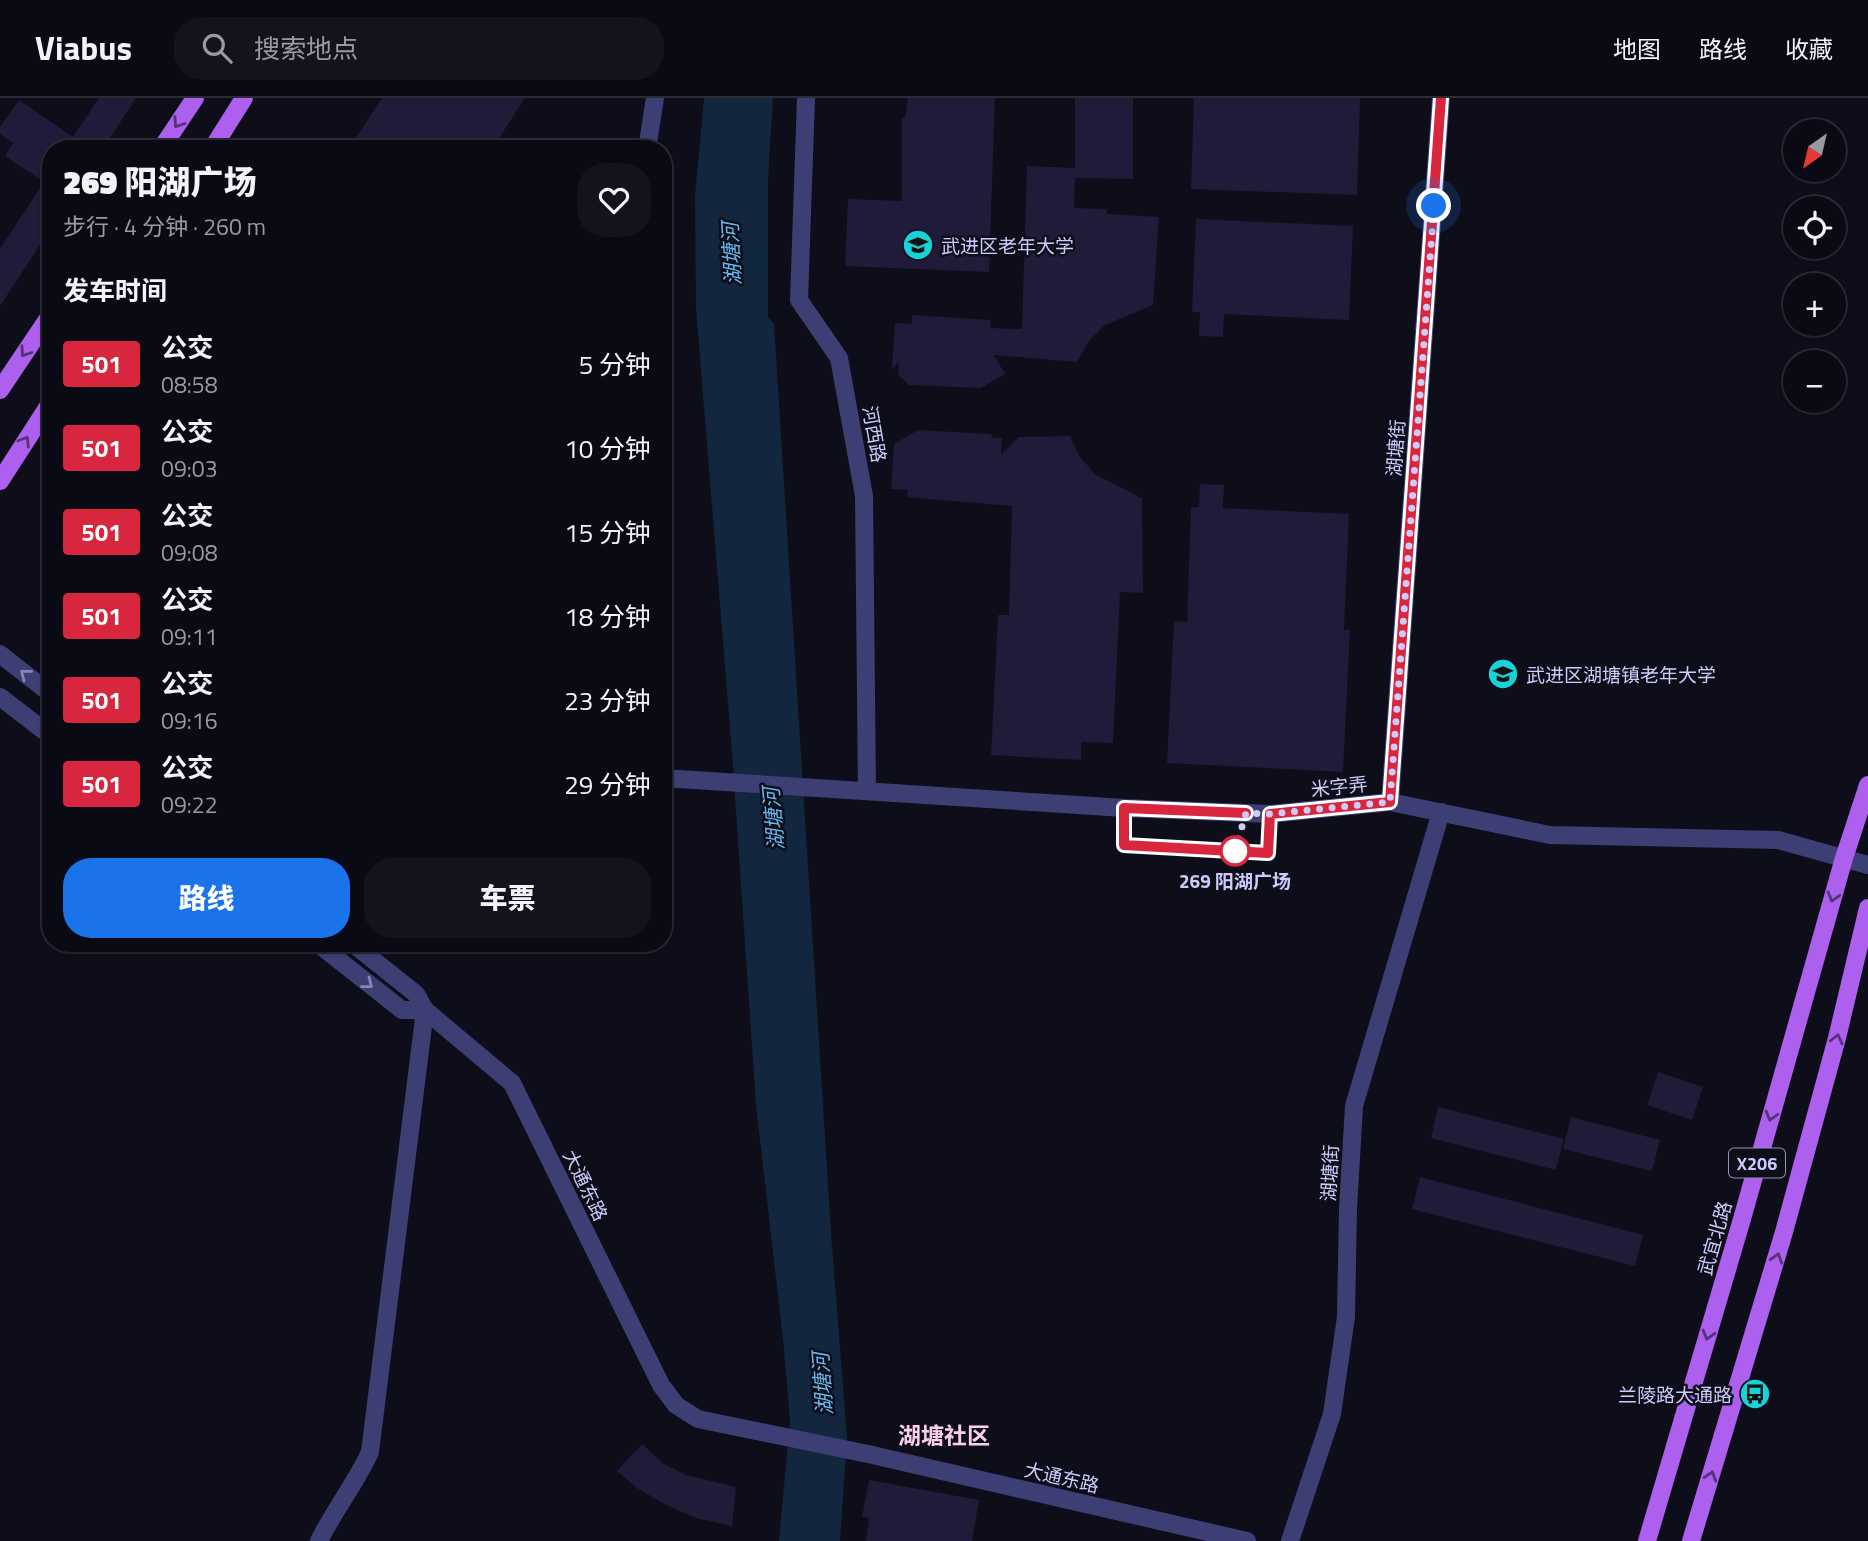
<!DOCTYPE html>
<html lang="zh">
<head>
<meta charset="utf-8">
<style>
  :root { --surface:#0a0a14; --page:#13131d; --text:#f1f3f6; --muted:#999aa0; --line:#2a2b34; --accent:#1a73e8 }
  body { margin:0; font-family:"Titillium Web","Noto Sans SC",sans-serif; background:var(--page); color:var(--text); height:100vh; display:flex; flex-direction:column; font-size:26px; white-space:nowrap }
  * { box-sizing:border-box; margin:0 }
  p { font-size:23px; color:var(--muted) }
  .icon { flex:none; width:38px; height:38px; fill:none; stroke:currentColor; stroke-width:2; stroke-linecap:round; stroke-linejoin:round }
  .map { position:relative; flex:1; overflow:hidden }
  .side { position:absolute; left:42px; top:42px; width:630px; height:812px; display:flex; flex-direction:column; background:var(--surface); border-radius:28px; box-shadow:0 2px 5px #0004,0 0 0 2px var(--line) }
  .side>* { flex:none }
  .badge { padding:0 14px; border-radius:5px; font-size:24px; line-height:46px }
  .needle { width:46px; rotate:214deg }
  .fabs { position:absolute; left:1783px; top:21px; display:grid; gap:14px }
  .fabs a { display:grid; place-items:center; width:63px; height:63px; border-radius:50%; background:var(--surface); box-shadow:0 2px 5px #0004,0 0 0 2px var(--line); font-size:35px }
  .you { position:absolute; width:35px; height:35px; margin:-18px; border:5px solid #fff; border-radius:50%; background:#1a73e8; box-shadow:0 0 0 10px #1a73e833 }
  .map>.badge { position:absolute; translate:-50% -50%; box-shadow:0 0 0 4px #fff }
  h2 { padding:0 21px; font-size:26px; line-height:63px }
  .round { display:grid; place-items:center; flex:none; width:74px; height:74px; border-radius:28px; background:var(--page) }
  .head { display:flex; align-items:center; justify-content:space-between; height:119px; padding:0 21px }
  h1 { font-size:33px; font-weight:800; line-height:52px }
  .button { display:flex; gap:14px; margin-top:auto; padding:14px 21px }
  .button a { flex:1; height:80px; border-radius:28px; background:var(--accent); color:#fff; font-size:28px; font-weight:800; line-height:80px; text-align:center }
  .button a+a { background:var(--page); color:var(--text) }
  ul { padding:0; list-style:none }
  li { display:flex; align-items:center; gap:21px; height:84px; padding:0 21px }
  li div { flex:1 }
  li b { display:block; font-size:26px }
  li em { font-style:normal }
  li .badge { min-width:77px; font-weight:700; text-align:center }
  header { display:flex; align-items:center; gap:42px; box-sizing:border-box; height:98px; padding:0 35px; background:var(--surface); border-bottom:2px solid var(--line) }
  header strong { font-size:33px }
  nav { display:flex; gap:38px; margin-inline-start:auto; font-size:24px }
  .search { width:490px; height:63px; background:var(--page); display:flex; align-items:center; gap:18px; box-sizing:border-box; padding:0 24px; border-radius:28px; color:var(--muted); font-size:26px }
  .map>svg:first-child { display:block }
</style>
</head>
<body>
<header>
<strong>Viabus</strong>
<div class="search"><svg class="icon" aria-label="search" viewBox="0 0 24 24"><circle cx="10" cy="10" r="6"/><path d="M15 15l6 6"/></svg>搜索地点</div>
<nav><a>地图</a><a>路线</a><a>收藏</a></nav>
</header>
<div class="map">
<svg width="1868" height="1443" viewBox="0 0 1868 1443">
  <rect width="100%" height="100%" fill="#0e0d1a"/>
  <path fill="#12263d" d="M 704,0 L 773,0 L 768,81 L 768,219 L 774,226 L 831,1135 L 847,1339 L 840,1443 L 779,1443 L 790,1322 L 783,1241 L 756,1007 L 732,655 L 696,210 L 695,98 Z"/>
  <path fill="#1f1b38" d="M 99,0 L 136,0 L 103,51 L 51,51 L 51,130 L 0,208 L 0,151 L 44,84 L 5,58 L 13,45 L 0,36 L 0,29 L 19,2 L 73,39 Z
    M 382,0 L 525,0 L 492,51 L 369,51 L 355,41 Z
    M 908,0 L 995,0 L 989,174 L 845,168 L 848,101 L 902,103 L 902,20 L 905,20 Z
    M 1075,0 L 1133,0 L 1133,81 L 1075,80 L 1074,110 L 1107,111 L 1107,116 L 1159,119 L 1153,207 L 1105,227 L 1088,244 L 1077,264 L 994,257 L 1005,276 L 981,290 L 909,287 L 898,277 L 899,264 L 892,272 L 895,225 L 912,226 L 912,217 L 991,222 L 990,230 L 1022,231 L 1027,68 L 1075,70 Z
    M 1194,0 L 1360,0 L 1357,97 L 1191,91 Z
    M 1196,121 L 1353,128 L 1349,222 L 1224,216 L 1223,239 L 1199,238 L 1200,214 L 1192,214 Z
    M 918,332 L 990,336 L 994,340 L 1002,340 L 1001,357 L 1019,339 L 1070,338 L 1080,359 L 1096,377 L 1142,400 L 1143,495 L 1120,494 L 1113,645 L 1081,644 L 1081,662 L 991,657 L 998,517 L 1009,517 L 1012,408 L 907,399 L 908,392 L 891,391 L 894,346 Z
    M 1200,386 L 1224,387 L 1223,410 L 1349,416 L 1344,532 L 1350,532 L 1343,674 L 1167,665 L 1174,523 L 1187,524 L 1191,409 L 1199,409 Z
    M 1658,974 L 1703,989 L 1692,1022 L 1647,1007 Z
    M 1438,1009 L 1564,1041 L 1556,1072 L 1431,1040 Z
    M 1571,1019 L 1660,1042 L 1652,1073 L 1563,1051 Z
    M 1420,1079 L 1643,1137 L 1635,1168 L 1412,1111 Z
    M 642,1346 L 664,1366 L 686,1377 L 736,1389 L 732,1428 L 696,1420 L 664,1406 L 637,1390 L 617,1373 Z
    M 869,1382 L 979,1402 L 972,1443 L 866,1443 L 869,1420 L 862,1419 Z"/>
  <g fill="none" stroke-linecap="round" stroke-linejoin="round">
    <path stroke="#3d3f74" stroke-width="18" d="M 806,0 L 799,202 L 839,260 L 864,398 L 867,693
      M 647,51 L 655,0
      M 0,556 L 51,596
      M 0,599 L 51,638
      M 663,680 L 1124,710 L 1270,716 L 1390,704 L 1550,737 L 1778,742 L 1868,767
      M 1390,704 L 1441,0
      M 317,845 L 402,912 L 425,912
      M 352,845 L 416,896 L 425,912 L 512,985 L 661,1287 L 676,1307 L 698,1321 L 868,1356 L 1247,1443
      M 319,1443 C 334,1412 356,1385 370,1354 L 425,912
      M 1290,1443 L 1332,1316 L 1346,1219 L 1348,1111 L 1354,1008 L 1441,714"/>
    <path stroke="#ad5fed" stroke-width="18" d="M 161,51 L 195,0
      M 212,51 L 244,0
      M 0,292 L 51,216
      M 0,383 L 51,304
      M 1647,1443 L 1742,1121 L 1844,760 L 1868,687
      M 1691,1443 L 1784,1134 L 1837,940 L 1868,810"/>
  </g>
  <defs><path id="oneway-chevron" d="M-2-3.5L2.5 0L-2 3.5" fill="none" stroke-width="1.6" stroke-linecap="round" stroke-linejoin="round" transform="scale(1.75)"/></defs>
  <g stroke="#563279">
    <use href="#oneway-chevron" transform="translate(178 25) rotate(124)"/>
    <use href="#oneway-chevron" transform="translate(25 254) rotate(124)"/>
    <use href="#oneway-chevron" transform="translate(25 343) rotate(-58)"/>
    <use href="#oneway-chevron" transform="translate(1833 799) rotate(106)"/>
    <use href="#oneway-chevron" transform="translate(1837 941) rotate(-76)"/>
    <use href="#oneway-chevron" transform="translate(1771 1018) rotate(106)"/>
    <use href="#oneway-chevron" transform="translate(1777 1160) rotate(-73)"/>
    <use href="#oneway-chevron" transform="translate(1708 1237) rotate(106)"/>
    <use href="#oneway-chevron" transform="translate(1711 1378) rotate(-73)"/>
  </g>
  <g stroke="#8585b6">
    <use href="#oneway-chevron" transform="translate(25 576) rotate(-142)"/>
    <use href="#oneway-chevron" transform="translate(368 886) rotate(38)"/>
  </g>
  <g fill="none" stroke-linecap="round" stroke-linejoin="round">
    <g stroke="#fff" stroke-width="16">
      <path id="line" d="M 1246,715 L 1124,710 L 1124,747 L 1268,755 L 1270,716 L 1390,704 L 1441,0"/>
    </g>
    <use href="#line" stroke="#d7263d" stroke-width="10"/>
    <path stroke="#cdcbf9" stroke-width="7" stroke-dasharray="0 12.6" d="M 1235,753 L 1246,715 L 1270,716 L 1390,704 L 1434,108"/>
  </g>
  <defs>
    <g id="university-disc" transform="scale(1.575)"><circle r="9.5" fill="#19d2d7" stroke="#0e0d1a"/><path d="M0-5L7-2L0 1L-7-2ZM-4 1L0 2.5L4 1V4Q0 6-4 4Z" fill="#111"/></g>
    <g id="bus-disc" transform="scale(1.575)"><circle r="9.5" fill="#19d2d7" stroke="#0e0d1a"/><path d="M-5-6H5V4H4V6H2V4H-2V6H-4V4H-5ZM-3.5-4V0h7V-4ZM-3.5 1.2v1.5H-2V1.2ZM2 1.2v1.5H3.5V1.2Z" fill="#111"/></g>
  </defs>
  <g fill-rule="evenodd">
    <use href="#university-disc" x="918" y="147"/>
    <use href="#university-disc" x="1503" y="576"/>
    <use href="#bus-disc" x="1755" y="1296"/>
  </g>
  <circle fill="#fff" stroke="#d7263d" stroke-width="3.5" cx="1235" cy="753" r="14"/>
  <g text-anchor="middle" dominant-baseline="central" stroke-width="5" stroke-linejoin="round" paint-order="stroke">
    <rect fill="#0e0d1a" stroke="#9492b6" stroke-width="2" x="1729" y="1050.5" width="56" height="29" rx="5"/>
    <g font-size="18" font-weight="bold" fill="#cdcbf9">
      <text x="1757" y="1065">X206</text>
    </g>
    <g font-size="19" fill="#cdcbf9" stroke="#0e0d1a" text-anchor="start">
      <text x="941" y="147">武进区老年大学</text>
      <text x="1526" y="576">武进区湖塘镇老年大学</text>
      <text x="1732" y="1296" text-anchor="end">兰陵路大通路</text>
    </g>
    <g font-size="19" fill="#cdcbf9" stroke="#0e0d1a">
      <text transform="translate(875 336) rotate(80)">河西路</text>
      <text transform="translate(1395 350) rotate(-86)">湖塘街</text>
      <text transform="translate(1339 688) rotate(-6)">米字弄</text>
      <text transform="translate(1329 1075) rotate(-87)">湖塘街</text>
      <text transform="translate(586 1087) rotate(64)">大通东路</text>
      <text transform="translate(1714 1140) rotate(-74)">武宜北路</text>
      <text transform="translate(1062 1379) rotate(13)">大通东路</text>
    </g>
    <g font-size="19" font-weight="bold" fill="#cdcbf9" stroke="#0e0d1a">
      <text x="1235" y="782">269 阳湖广场</text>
    </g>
    <g font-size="21" font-style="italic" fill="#65b8ed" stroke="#0e0d1a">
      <text transform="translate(731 156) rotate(-93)">湖塘河</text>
      <text transform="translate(773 721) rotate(-95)">湖塘河</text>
      <text transform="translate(822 1286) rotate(-94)">湖塘河</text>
    </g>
    <g font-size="23" font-weight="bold" fill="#f9cdec" stroke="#0e0d1a">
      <text x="944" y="1337">湖塘社区</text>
    </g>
  </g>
</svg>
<div class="fabs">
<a><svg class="needle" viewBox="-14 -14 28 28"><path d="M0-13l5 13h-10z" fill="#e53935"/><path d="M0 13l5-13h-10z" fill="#999aa0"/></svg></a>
<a><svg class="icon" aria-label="locate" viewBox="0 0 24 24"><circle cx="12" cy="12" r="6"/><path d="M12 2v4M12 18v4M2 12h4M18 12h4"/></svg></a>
<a>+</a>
<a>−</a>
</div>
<div class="you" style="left:1434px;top:108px"></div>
<section class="side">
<div class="head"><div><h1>269 阳湖广场</h1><p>步行 · 4 分钟 · 260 m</p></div><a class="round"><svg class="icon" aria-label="heart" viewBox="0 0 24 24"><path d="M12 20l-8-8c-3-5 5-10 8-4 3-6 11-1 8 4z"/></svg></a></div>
<h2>发车时间</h2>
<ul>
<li><span class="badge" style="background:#d7263d;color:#fff">501</span><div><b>公交</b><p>08:58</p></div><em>5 分钟</em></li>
<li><span class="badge" style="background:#d7263d;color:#fff">501</span><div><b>公交</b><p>09:03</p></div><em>10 分钟</em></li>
<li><span class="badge" style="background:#d7263d;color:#fff">501</span><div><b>公交</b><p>09:08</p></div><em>15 分钟</em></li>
<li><span class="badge" style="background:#d7263d;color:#fff">501</span><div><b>公交</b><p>09:11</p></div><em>18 分钟</em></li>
<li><span class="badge" style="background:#d7263d;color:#fff">501</span><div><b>公交</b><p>09:16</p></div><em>23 分钟</em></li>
<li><span class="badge" style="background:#d7263d;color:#fff">501</span><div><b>公交</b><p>09:22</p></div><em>29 分钟</em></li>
</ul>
<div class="button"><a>路线</a><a>车票</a></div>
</section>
</div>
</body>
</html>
